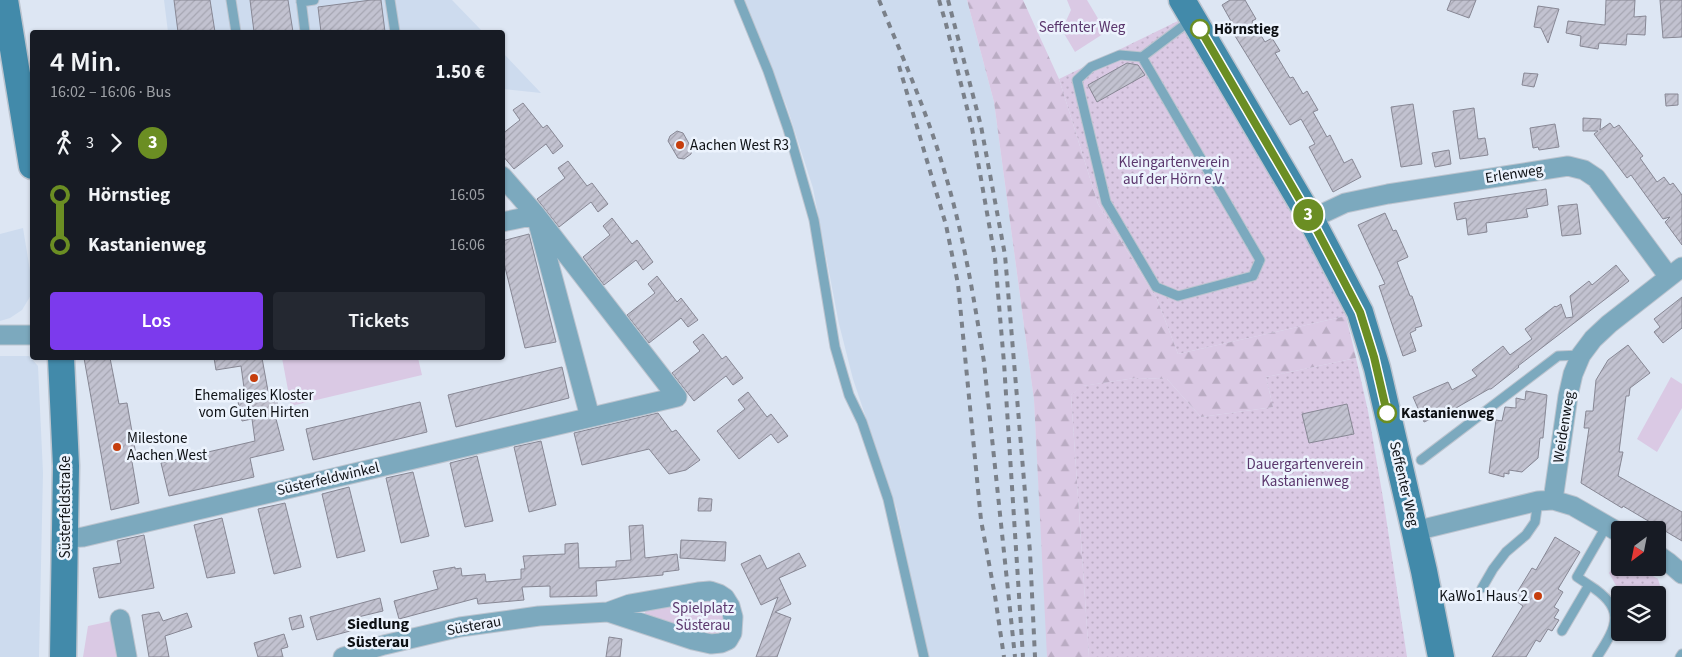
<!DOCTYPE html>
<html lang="de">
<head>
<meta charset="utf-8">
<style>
  :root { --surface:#171b24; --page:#242831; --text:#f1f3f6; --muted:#9ea1a6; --accent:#7c3aed }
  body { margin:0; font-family:"Source Sans 3",sans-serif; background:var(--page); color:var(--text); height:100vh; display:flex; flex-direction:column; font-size:19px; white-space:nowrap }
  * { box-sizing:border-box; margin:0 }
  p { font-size:16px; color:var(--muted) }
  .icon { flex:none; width:28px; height:28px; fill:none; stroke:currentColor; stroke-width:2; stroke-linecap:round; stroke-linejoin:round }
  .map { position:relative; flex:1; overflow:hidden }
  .panel { position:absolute; left:30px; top:30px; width:475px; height:330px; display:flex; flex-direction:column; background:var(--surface); border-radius:5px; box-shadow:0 1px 4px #0004 }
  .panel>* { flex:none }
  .badge { padding:0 10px; border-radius:16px; font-size:18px; line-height:32px }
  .needle { width:32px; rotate:212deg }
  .buttons { position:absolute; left:1611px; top:521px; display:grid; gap:10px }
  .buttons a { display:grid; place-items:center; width:55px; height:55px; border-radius:5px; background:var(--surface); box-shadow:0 1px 4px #0004; font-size:25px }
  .map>.badge { position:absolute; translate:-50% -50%; box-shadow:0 0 0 2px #fff }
  .legs { display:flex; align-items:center; gap:8px; height:55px; padding:0 20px; font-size:16px }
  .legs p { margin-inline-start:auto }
  .summary { display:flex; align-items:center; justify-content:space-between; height:85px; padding:0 20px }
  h1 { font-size:28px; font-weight:600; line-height:38px }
  .action { display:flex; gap:10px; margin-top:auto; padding:10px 20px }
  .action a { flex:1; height:58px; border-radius:5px; background:var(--accent); color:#fff; font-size:20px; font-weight:600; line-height:58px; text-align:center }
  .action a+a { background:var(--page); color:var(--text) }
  ul { padding:0 20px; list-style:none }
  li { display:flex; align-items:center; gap:18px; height:50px; font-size:19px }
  li i { display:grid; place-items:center; width:8px; height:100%; margin:0 6px; background:currentColor }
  li i::after { content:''; width:12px; height:12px; margin:-6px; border:4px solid; border-radius:50%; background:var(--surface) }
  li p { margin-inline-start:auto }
  li:first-child i { background:linear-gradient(#0000 50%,currentColor 0) }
  li:last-child i { background:linear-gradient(currentColor 50%,#0000 0) }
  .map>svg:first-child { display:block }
</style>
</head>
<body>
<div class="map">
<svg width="1682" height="657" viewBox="0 0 1682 657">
  <defs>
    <pattern id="grass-dots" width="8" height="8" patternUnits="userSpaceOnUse" patternTransform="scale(1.25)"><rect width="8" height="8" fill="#dac9e4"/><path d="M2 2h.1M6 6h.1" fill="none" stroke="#baacc3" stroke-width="1.8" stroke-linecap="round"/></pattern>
    <pattern id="forest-firs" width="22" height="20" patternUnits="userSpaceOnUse" patternTransform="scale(1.25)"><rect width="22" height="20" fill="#dac9e4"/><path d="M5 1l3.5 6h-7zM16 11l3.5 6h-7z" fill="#baacc3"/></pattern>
    <pattern id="building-hatch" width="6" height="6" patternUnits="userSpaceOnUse" patternTransform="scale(1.25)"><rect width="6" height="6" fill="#c2c2d0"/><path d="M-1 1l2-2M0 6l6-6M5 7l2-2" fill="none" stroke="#a6a6b2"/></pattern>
  </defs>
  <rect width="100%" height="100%" fill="#dde6f3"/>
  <path fill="#cddbee" d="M 164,0 L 452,0 L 483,32 L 168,32 Z
    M 744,0 L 967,0 L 994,102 L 1034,400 L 1048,657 L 927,657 L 897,510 L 853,379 L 839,324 L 813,188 L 787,107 Z
    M 502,53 L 503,53 L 541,93 L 503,89 Z
    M 23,228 L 32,283 L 31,295 L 22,310 L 10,318 L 0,321 L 0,234 Z
    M 0,356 L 29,356 L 38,366 L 43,473 L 39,657 L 0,657 Z"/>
  <path fill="url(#grass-dots)" d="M 1182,19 L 1286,201 L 1346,316 L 1178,354 L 1157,299 L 1098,204 L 1059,79 Z
    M 1356,358 L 1368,411 L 1384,504 L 1407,657 L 1089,657 L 1071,395 L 1082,386 L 1135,378 L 1167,379 L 1201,417 L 1273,407 L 1266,377 Z
    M 1620,555 L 1620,568 L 1639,568 L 1658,579 L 1663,596 L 1658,606 L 1658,595 L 1620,595 L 1620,597 L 1619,591 L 1609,573 Z"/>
  <path fill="url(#forest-firs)" d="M 967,0 L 1023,0 L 1059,79 L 1098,204 L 1157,299 L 1178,354 L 1346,316 L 1356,358 L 1266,377 L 1273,407 L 1201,417 L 1167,379 L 1135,378 L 1083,386 L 1071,395 L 1089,657 L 1047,657 L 1034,400 L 994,102 Z"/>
  <path fill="#dac9e4" d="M 1067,0 L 1087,0 L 1106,32 L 1075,52 L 1062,30 L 1071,10 Z
    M 282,358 L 418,358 L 422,375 L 291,406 Z
    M 1671,377 L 1682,384 L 1682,408 L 1657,452 L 1637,439 Z
    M 1346,456 L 1351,475 L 1332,478 L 1328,460 Z
    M 700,598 L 716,601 L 725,614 L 724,633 L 716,636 L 643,618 L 647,607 Z
    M 111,621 L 118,657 L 83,657 L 88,626 Z"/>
  <path fill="url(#building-hatch)" stroke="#878794" d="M 174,0 L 210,0 L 215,32 L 178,32 Z
    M 250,0 L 288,0 L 293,32 L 254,32 Z
    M 371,0 L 381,0 L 385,32 L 321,32 L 318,7 Z
    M 1230,0 L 1245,0 L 1256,19 L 1252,21 L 1265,42 L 1272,38 L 1280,51 L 1275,53 L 1290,78 L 1293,77 L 1303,94 L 1307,91 L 1318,110 L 1313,112 L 1327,137 L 1330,135 L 1344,163 L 1352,159 L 1361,177 L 1333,192 L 1309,147 L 1315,144 L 1301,119 L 1290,125 L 1227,23 L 1231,21 L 1222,5 Z
    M 1451,0 L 1476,0 L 1469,18 L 1447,10 Z
    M 1606,0 L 1635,0 L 1634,17 L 1646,16 L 1645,35 L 1627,34 L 1626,45 L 1599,43 L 1598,49 L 1580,46 L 1581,36 L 1566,33 L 1568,21 L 1605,25 Z
    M 1660,0 L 1682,0 L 1682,37 L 1663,38 Z
    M 1538,6 L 1559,9 L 1548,43 L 1541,28 L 1534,27 Z
    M 1127,63 L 1138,65 L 1145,75 L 1097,102 L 1088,85 Z
    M 1524,73 L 1538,74 L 1534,87 L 1522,85 Z
    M 1665,94 L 1678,94 L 1678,105 L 1666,106 Z
    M 523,103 L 543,128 L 547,125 L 563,146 L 553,154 L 546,144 L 514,169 L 502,155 L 502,134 L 520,120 L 513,110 Z
    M 1413,104 L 1422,164 L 1401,167 L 1391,107 Z
    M 1474,108 L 1478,139 L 1485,138 L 1488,155 L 1460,159 L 1453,111 Z
    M 1583,118 L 1601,119 L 1600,130 L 1610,123 L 1614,128 L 1619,125 L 1643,156 L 1640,158 L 1657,182 L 1664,177 L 1670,185 L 1673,183 L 1682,195 L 1682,245 L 1665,222 L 1670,217 L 1663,219 L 1631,175 L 1627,178 L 1594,134 L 1598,131 L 1583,131 Z
    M 1555,124 L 1559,147 L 1539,150 L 1538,147 L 1533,148 L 1530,128 Z
    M 677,131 L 683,133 L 692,149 L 691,154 L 684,159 L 678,158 L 668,141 L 670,136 Z
    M 1449,150 L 1451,164 L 1435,167 L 1432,153 Z
    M 568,161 L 587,186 L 592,183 L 608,204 L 598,212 L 591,202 L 559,227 L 537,199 L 565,178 L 558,168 Z
    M 1546,189 L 1548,205 L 1526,209 L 1528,217 L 1486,223 L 1487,232 L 1468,235 L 1466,218 L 1457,220 L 1454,203 Z
    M 1577,204 L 1581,234 L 1562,236 L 1558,206 Z
    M 1385,213 L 1393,231 L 1396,230 L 1408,257 L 1397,262 L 1410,296 L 1412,296 L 1422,326 L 1415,328 L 1416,330 L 1410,333 L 1416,351 L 1403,356 L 1379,286 L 1385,284 L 1358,225 Z
    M 612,218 L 632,244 L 637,240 L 653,262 L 643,270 L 636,260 L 604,285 L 583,257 L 610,235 L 603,226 Z
    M 529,234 L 556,342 L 525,348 L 502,255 L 502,241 Z
    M 1616,265 L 1629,281 L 1518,366 L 1519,367 L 1491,389 L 1489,389 L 1456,408 L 1424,422 L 1413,397 L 1448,382 L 1452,390 L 1477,376 L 1472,370 L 1503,346 L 1510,355 L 1532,339 L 1525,329 L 1555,306 L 1556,307 L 1561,304 L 1566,318 L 1573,317 L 1570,296 L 1589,281 L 1592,285 Z
    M 657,276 L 677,302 L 681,298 L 698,320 L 688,327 L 681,318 L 649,343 L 627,315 L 655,293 L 648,284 Z
    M 1682,297 L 1682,328 L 1663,343 L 1654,332 L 1660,327 L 1654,319 Z
    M 703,334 L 722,359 L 726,356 L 743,378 L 733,385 L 726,376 L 694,401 L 672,373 L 700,351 L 693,342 Z
    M 1628,345 L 1650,373 L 1630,388 L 1629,396 L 1626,396 L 1619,452 L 1623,452 L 1618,476 L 1682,512 L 1682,541 L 1623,506 L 1622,508 L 1581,483 L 1589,428 L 1584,428 L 1586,411 L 1593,411 L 1596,380 L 1608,360 Z
    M 84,358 L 110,358 L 119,404 L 127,403 L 136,455 L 131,456 L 139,503 L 111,510 Z
    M 214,358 L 262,358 L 268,391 L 275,390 L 279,414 L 275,415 L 284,450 L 250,458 L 254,477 L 169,496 L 161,463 L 255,441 L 252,419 L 242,421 L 237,397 L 245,395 L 241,366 L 216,370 Z
    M 562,367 L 569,398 L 456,427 L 448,395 Z
    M 1526,391 L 1547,395 L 1543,438 L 1540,438 L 1538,458 L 1522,472 L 1509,470 L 1509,474 L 1504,473 L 1504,477 L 1489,473 L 1496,420 L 1502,421 L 1505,407 L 1516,408 L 1516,398 L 1525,400 Z
    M 748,392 L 767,417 L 771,414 L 788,436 L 778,443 L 771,434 L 739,459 L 717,431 L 745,409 L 738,400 Z
    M 420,402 L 427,432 L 313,460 L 306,429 Z
    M 1347,404 L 1354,434 L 1309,443 L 1302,414 Z
    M 658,413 L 672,432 L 676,430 L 700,460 L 686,470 L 669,474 L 649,449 L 582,465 L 574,433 Z
    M 541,441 L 556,505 L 529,512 L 514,447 Z
    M 477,456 L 493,521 L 465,527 L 450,463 Z
    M 413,472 L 429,536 L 401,543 L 386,478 Z
    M 349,487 L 365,551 L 337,558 L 322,494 Z
    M 699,498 L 712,499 L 711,511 L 698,511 Z
    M 285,503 L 301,567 L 274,574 L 258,509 Z
    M 222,518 L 235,573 L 207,578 L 194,525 Z
    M 643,525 L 645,558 L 677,554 L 679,570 L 663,572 L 663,575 L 596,581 L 597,596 L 550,597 L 550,586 L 522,587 L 524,600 L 478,604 L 477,598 L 399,619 L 394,601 L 438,589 L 433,571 L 455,567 L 455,569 L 461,568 L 462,576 L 485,574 L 486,582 L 521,579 L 521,569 L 525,569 L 523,556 L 565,554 L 565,544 L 578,543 L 579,568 L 616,567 L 616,561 L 631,560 L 629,526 Z
    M 144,535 L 154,588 L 99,598 L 93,568 L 121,563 L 117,541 Z
    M 1555,537 L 1580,552 L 1558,589 L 1563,592 L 1554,607 L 1559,610 L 1554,618 L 1559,620 L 1552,631 L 1548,629 L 1540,642 L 1536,640 L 1526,657 L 1492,657 L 1523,606 L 1513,599 L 1532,568 L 1536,570 Z
    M 681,540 L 726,542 L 725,561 L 680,558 Z
    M 799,553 L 806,566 L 779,578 L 791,604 L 775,612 L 791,618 L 777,657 L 756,657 L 778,597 L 761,605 L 741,564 L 760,555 L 767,569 Z
    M 380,598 L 383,611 L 358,617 L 361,628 L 317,640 L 310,617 Z
    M 159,612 L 163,621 L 187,613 L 192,627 L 165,636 L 169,657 L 149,657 L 142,615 Z
    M 301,615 L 304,627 L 292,630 L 289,618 Z
    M 284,634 L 288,647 L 281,649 L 283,657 L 258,657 L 254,643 Z
    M 609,637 L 622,639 L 620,657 L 606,657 Z"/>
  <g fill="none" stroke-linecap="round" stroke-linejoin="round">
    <g stroke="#bcc4cf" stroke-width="11">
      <path id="lane" d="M 231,0 L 236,32
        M 301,0 L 305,32
        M 390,0 L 395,32
        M 739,0 L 768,71 L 788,129 L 814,220 L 835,347 L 849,395 L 862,422 L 888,499 L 924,657
        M 301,2 L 314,0
        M 1142,57 L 1120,55 L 1091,67 L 1077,80 L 1106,202 L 1156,287 L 1178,296 L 1253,276 L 1260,260 L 1142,57 L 1191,20
        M 1421,460 L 1558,356 L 1581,355
        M 1589,585 C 1626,608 1618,625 1597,657
        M 1482,588 L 1493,569 L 1506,552 L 1526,535 L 1535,522 L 1538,501
        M 1562,631 L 1589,585 L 1577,577 L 1607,525
        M 1680,657 L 1682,654"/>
    </g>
    <g stroke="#bcc4cf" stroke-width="21">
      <path id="street" d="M 1311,219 L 1345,203 L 1388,194 L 1568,166 L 1584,170 L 1596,178 L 1669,277
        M 502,222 L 536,215
        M 538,223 L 590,417
        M 0,335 L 32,335
        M 1553,500 L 1568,396 L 1573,374 L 1581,355 L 1593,339 L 1609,324 L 1682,267
        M 1415,531 L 1538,501 L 1553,500 L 1573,506 L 1620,533
        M 66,538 L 83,537 L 677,397 L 536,215 L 502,176
        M 1658,555 L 1668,562 L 1682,574
        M 120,619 L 127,657
        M 343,657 L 384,645 L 460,627 L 539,616 L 608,612 L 630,604 L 698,592 L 710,591 L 719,594 L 725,598 L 730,606 L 733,617 L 732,633 L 728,640 L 721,643 L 711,644 L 693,640 L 608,612"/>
    </g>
    <g stroke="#bcc4cf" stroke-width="29">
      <path id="secondary" d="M 5,0 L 32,166
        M 1182,0 L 1311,219 L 1360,312 L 1377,368 L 1424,571 L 1441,657
        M 61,358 L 66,466 L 63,657"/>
    </g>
    <use href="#lane" stroke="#7ca9be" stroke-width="9"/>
    <use href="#street" stroke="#7ca9be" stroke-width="19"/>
    <use href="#secondary" stroke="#428aaa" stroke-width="26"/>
    <path stroke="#7a8089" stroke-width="4" stroke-dasharray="6 6" stroke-linecap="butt" d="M 879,0 C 902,56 927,112 944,170 C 963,232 974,298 984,362 L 1015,657
      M 939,0 L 946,24 L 972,128 L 995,258 L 1004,363 L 1023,657
      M 948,0 L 981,126 L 1005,255 L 1030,552 L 1035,657
      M 899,66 L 946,225 L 958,284 L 981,520 L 995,596 L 1004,657"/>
  </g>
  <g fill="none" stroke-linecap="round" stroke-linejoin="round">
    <g stroke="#fff" stroke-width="11">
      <path id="line-1" d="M 1200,29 L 1311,219 L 1360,312 L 1374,357 L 1387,413"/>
    </g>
    <use href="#line-1" stroke="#6b8e23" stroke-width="8"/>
  </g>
  <g fill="#fff" stroke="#6b8e23" stroke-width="2.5">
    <circle cx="1200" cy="29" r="9"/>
    <circle cx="1387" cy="413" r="9"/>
  </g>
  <g fill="#c63e0d" stroke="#ecf3fd" stroke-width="2">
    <circle cx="680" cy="145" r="5"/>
    <circle cx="254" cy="378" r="5"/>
    <circle cx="117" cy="447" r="5"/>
    <circle cx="1538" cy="596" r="5"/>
  </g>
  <g text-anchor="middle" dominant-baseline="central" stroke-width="5" stroke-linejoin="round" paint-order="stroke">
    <g font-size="15" fill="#5b376d" stroke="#ecf3fd">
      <text x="1082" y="27">Seffenter Weg</text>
      <text x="1174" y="162">Kleingartenverein<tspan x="1174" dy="17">auf der Hörn e.V.</tspan></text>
      <text x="1305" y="464">Dauergartenverein<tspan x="1305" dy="17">Kastanienweg</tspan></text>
      <text x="703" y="608">Spielplatz<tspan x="703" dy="17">Süsterau</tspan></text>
    </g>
    <g font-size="15" font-weight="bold" fill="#0e1115" stroke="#ecf3fd" text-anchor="start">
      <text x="1214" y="29">Hörnstieg</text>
      <text x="1401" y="413">Kastanienweg</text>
    </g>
    <g font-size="15" fill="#0e1115" stroke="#ecf3fd" text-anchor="start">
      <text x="690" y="145">Aachen West R3</text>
      <text x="254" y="395" text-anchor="middle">Ehemaliges Kloster<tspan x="254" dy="17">vom Guten Hirten</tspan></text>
      <text x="127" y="438">Milestone<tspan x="127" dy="17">Aachen West</tspan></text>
      <text x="1528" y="596" text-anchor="end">KaWo1 Haus 2</text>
    </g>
    <g font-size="15" fill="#0e1115" stroke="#ecf3fd">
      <text transform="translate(1514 174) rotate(-9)">Erlenweg</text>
      <text transform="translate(1564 427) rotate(-81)">Weidenweg</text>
      <text transform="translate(328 479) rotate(-13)">Süsterfeldwinkel</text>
      <text transform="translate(1404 484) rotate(77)">Seffenter Weg</text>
      <text transform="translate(65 507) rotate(-90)">Süsterfeldstraße</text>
      <text transform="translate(474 626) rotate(-10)">Süsterau</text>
    </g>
    <g font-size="16" font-weight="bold" fill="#0e1115" stroke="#ecf3fd">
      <text x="378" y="624">Siedlung<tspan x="378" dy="18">Süsterau</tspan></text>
    </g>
  </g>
</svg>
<div class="buttons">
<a><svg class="needle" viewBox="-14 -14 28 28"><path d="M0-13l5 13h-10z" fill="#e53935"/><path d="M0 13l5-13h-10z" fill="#9ea1a6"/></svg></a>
<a><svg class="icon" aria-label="layers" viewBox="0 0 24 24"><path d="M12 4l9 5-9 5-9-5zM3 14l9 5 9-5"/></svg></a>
</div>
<b class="badge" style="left:1308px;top:215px;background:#6b8e23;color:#fff">3</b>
<section class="panel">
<div class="summary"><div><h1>4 Min.</h1><p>16:02 – 16:06 · Bus</p></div><b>1.50 €</b></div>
<div class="legs"><svg class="icon" aria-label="walk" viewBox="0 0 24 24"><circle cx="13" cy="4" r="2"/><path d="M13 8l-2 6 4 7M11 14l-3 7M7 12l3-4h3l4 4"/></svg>3<svg class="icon" aria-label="forward" viewBox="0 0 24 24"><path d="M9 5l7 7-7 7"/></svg><b class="badge" style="background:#6b8e23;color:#fff">3</b></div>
<ul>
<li><i style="color:#6b8e23"></i><b>Hörnstieg</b><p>16:05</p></li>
<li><i style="color:#6b8e23"></i><b>Kastanienweg</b><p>16:06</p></li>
</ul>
<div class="action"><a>Los</a><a>Tickets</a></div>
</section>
</div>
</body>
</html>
